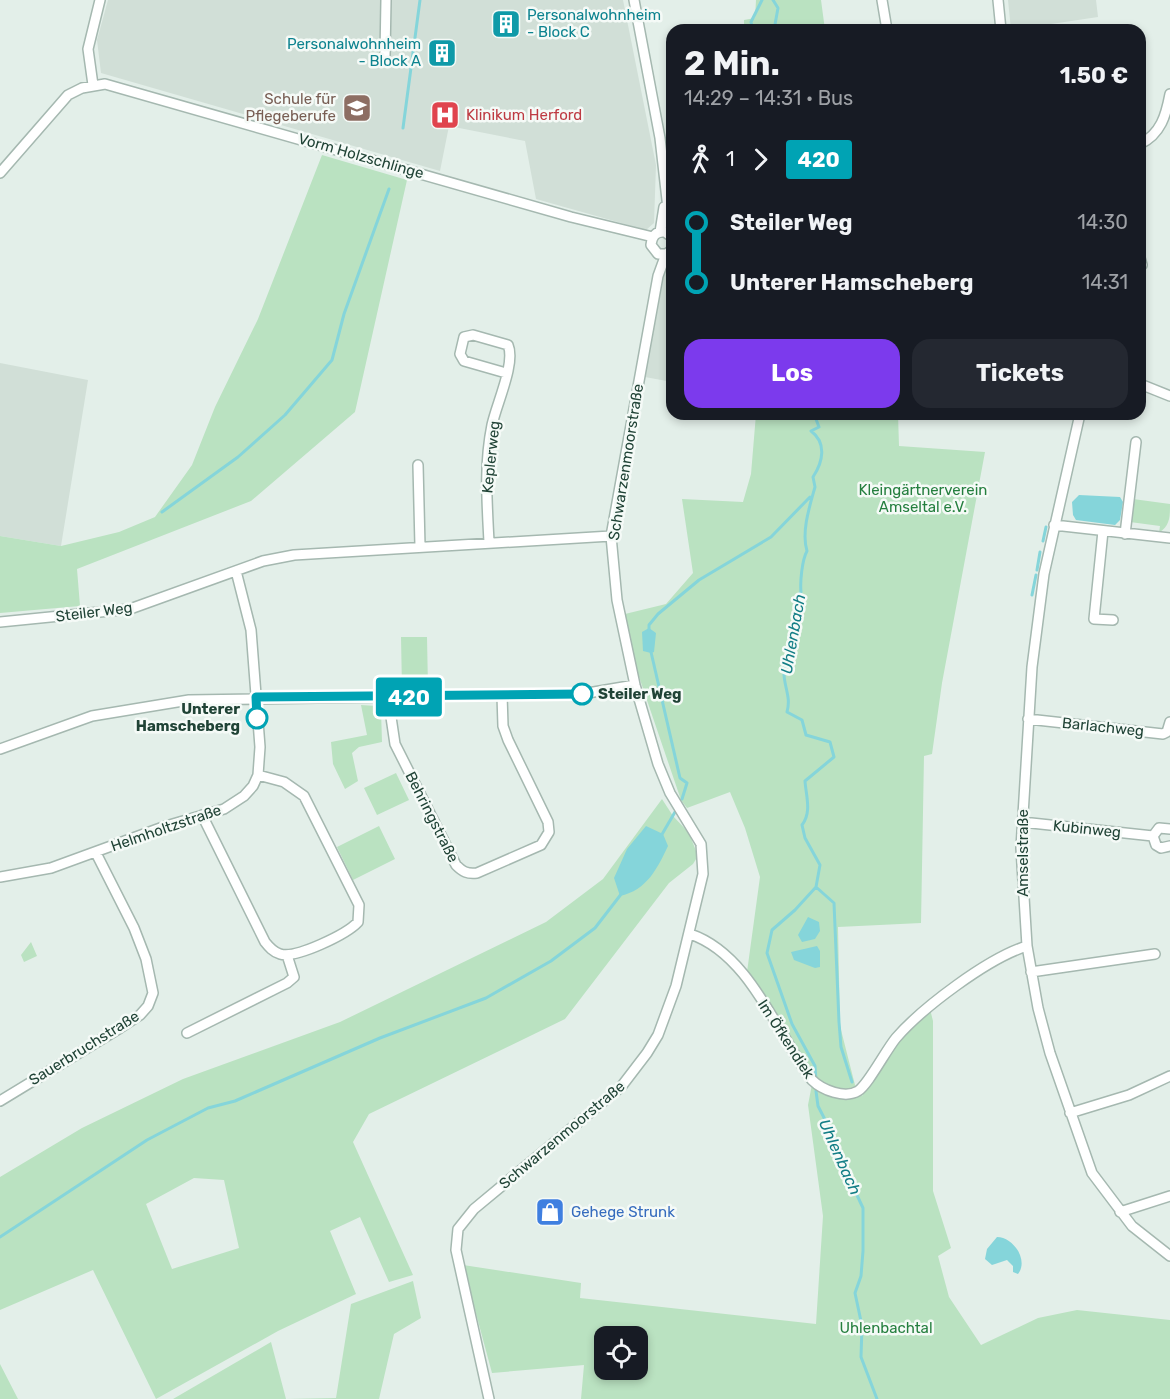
<!DOCTYPE html>
<html lang="de">
<head>
<meta charset="utf-8">
<style>
  :root { --surface:#171b24; --page:#242831; --text:#f1f3f6; --muted:#9ea1a6; --accent:#7c3aed }
  body { margin:0; font-family:Rubik,sans-serif; background:var(--page); color:var(--text); height:100vh; display:flex; flex-direction:column; font-size:22px; white-space:nowrap }
  * { box-sizing:border-box; margin:0 }
  p { font-size:20px; color:var(--muted) }
  .icon { flex:none; width:33px; height:33px; fill:none; stroke:currentColor; stroke-width:2; stroke-linecap:round; stroke-linejoin:round }
  .map { position:relative; flex:1; overflow:hidden }
  .side { position:absolute; left:666px; top:24px; width:480px; height:396px; display:flex; flex-direction:column; background:var(--surface); border-radius:18px; box-shadow:0 3px 9px #0003 }
  .side>* { flex:none }
  .badge { padding:0 12px; border-radius:4px; font-size:21px; line-height:39px }
  .tools { position:absolute; left:594px; top:1326px; display:grid; gap:12px }
  .tools a { display:grid; place-items:center; width:54px; height:54px; border-radius:12px; background:var(--surface); box-shadow:0 3px 9px #0003; font-size:30px }
  .map>.badge { position:absolute; translate:-50% -50%; box-shadow:0 0 0 3px #fff }
  .legs { display:flex; align-items:center; gap:9px; height:66px; padding:0 18px; font-size:20px }
  .legs p { margin-inline-start:auto }
  .head { display:flex; align-items:center; justify-content:space-between; height:102px; padding:0 18px }
  h1 { font-size:33px; font-weight:700; line-height:45px }
  .action { display:flex; gap:12px; margin-top:auto; padding:12px 18px }
  .action a { flex:1; height:69px; border-radius:18px; background:var(--accent); color:#fff; font-size:24px; font-weight:700; line-height:69px; text-align:center }
  .action a+a { background:var(--page); color:var(--text) }
  ul { padding:0 18px; list-style:none }
  li { display:flex; align-items:center; gap:21px; height:60px; font-size:22px }
  li i { display:grid; place-items:center; width:9px; height:100%; margin:0 8px; background:currentColor }
  li i::after { content:''; width:15px; height:15px; margin:-8px; border:4px solid; border-radius:50%; background:var(--surface) }
  li p { margin-inline-start:auto }
  li:first-child i { background:linear-gradient(#0000 50%,currentColor 0) }
  li:last-child i { background:linear-gradient(currentColor 50%,#0000 0) }
  .map>svg:first-child { display:block }
</style>
</head>
<body>
<div class="map">
<svg width="1170" height="1399" viewBox="0 0 1170 1399">
  <rect width="100%" height="100%" fill="#e3efe9"/>
  <path fill="#d1dfd7" d="M 108,0 L 623,0 L 656,165 L 654,223 L 646,230 L 536,199 L 525,141 L 449,126 L 440,171 L 101,73 L 97,40 Z
    M 1008,0 L 1096,0 L 1098,17 L 1011,30 Z
    M 672,263 L 672,382 L 645,377 L 666,265 Z
    M 0,363 L 88,380 L 61,546 L 0,536 Z"/>
  <path fill="#bae2c1" fill-rule="evenodd" d="M 756,0 L 821,0 L 825,30 L 744,30 L 744,20 L 755,18 Z
    M 322,155 L 407,180 L 355,412 L 251,501 L 77,569 L 80,606 L 0,613 L 0,536 L 61,546 L 119,532 L 155,517 L 192,465 L 215,407 L 258,319 Z
    M 756,414 L 898,414 L 899,446 L 985,452 L 942,683 L 932,754 L 924,756 L 921,923 L 838,927 L 840,1026 L 856,1089 L 862,1096 L 882,1060 L 930,1009 L 933,1021 L 933,1191 L 951,1248 L 938,1256 L 949,1297 L 981,1345 L 1038,1318 L 1077,1310 L 1170,1320 L 1170,1399 L 581,1399 L 584,1365 L 492,1373 L 463,1265 L 581,1283 L 580,1298 L 816,1324 L 823,1216 L 808,1105 L 813,1079 L 747,972 L 760,877 L 745,828 L 730,792 L 687,808 L 681,800 L 635,665 L 625,614 L 666,604 L 693,573 L 682,499 L 743,502 L 751,474 ZM 604,1336 L 638,1336 L 638,1370 L 604,1370 Z
    M 1133,499 L 1170,504 C 1170,518 1170,525 1159,533 L 1160,526 L 1130,522 Z
    M 401,637 L 427,637 L 428,688 L 402,689 Z
    M 361,705 L 376,706 L 381,710 L 382,742 L 359,747 L 352,753 L 358,781 L 345,789 L 333,764 L 331,742 L 367,735 Z
    M 396,773 L 409,800 L 377,815 L 364,788 Z
    M 662,799 L 673,816 L 689,833 L 698,856 L 693,864 L 669,883 L 565,1019 L 369,1114 L 353,1142 L 413,1275 L 389,1282 L 360,1217 L 330,1231 L 356,1294 L 278,1331 L 156,1399 L 93,1270 L 0,1310 L 0,1177 L 82,1128 L 183,1079 L 340,1022 L 546,922 L 603,879 ZM 194,1178 L 224,1180 L 239,1248 L 172,1269 L 146,1204 Z
    M 379,826 L 395,859 L 353,880 L 337,847 Z
    M 31,942 L 37,956 L 24,962 L 21,955 Z
    M 413,1281 L 421,1318 L 394,1334 L 379,1399 L 173,1399 L 271,1342 L 286,1399 L 336,1398 L 351,1304 Z
    M 0,1364 L 18,1399 L 0,1399 Z"/>
  <path fill="#85d5da" d="M 1079,495 L 1120,497 L 1123,502 L 1120,520 L 1115,525 L 1076,520 L 1073,515 L 1072,502 Z
    M 649,628 L 656,633 L 654,652 L 651,653 L 643,651 L 642,632 Z
    M 646,826 L 663,834 L 668,846 C 657,869 647,890 620,896 L 614,878 L 627,849 Z
    M 808,917 L 819,922 L 820,931 L 815,939 L 802,942 L 798,935 Z
    M 817,946 L 820,951 L 820,967 L 815,968 L 794,960 L 791,952 Z
    M 997,1237 C 1013,1237 1029,1260 1018,1274 L 1013,1272 L 1013,1266 L 1007,1260 L 992,1265 L 985,1259 L 987,1249 Z"/>
  <g fill="none" stroke-linecap="round" stroke-linejoin="round">
    <path stroke="#85d5da" stroke-width="3" d="M 773,0 L 778,8 L 774,30
      M 753,30 L 751,22 L 762,0
      M 403,128 L 420,0
      M 814,414 L 819,427 L 811,431 C 827,443 823,462 813,477 L 815,487 C 810,505 801,532 807,551 C 802,560 800,582 801,592 L 796,598 C 802,618 783,653 784,675 C 785,689 791,698 787,712 L 802,720 L 806,735 L 830,742 L 834,757 L 805,781 C 806,796 812,812 802,825 L 805,838 L 820,865 L 816,887 L 795,910 L 772,930 L 767,953 L 792,1024 L 815,1066 L 816,1080
      M 162,512 L 238,457 L 285,415 L 332,360 L 344,314 L 389,189
      M 1043,541 L 1046,527
      M 1037,570 L 1040,552
      M 1032,595 L 1036,575
      M 649,630 L 649,625 L 658,614 L 699,580 L 771,537 L 810,497
      M 651,652 L 680,778 L 687,783 L 682,799
      M 661,836 L 675,812
      M 816,887 L 834,903 L 839,1022 L 841,1047 L 852,1082
      M 816,1091 L 818,1106 L 838,1145 L 841,1161 L 863,1208 L 863,1251 L 861,1276 L 855,1293 L 862,1326 L 861,1357 L 877,1399
      M 0,1237 L 147,1140 L 208,1108 L 235,1101 L 380,1038 L 486,998 L 551,961 L 595,928 L 622,893"/>
    <g stroke="#a5b8b0" stroke-width="12">
      <path id="minor" d="M 634,0 L 660,138 L 671,235
        M 882,0 L 887,30
        M 998,0 L 1001,30
        M 385,55 L 386,0
        M 93,85 L 88,49 L 100,0
        M 1140,144 C 1161,134 1166,115 1170,94
        M 0,173 L 68,95 L 82,88 L 105,84 L 571,217 L 653,237
        M 660,232 L 664,207
        M 672,237 L 665,232 C 656,231 652,236 651,245 L 658,254 L 666,254 L 672,250
        M 1140,258 L 1142,265
        M 1140,384 L 1170,396
        M 1080,414 L 1044,574 L 1032,667 L 1021,848 L 1027,946 L 1038,1008 L 1050,1053 L 1092,1173 L 1132,1226 L 1170,1256
        M 418,465 L 420,546
        M 1054,525 L 1170,538
        M 1103,531 L 1094,619 L 1113,620
        M 1125,534 L 1136,442
        M 489,542 C 487,503 484,464 492,425 C 496,405 516,363 508,345 L 473,335 L 464,337 L 460,354 L 464,361 L 506,373
        M 0,622 L 130,609 L 263,561 L 294,555 L 611,536
        M 388,697 L 395,744 L 456,865 C 463,872 467,874 477,873 L 541,845 L 549,832 L 548,822 L 508,740 L 503,726 L 502,695
        M 1028,719 L 1163,734 L 1167,732 L 1170,722
        M 0,749 L 92,716 L 189,700 L 582,694 L 635,685
        M 202,815 L 265,942 C 269,947 273,952 280,954 C 296,959 347,934 358,922 L 359,905 L 304,796 L 284,782 L 258,775
        M 1022,822 L 1153,836
        M 1153,836 L 1156,845 L 1161,848 L 1170,846
        M 1153,836 L 1159,828 L 1170,829
        M 0,877 L 51,868 L 166,826 L 224,809 L 244,796 L 253,786 L 258,775 L 260,747 L 251,630 L 236,571
        M 690,934 C 750,954 777,1034 812,1080 C 822,1090 845,1099 858,1091 C 868,1085 886,1050 896,1038 C 922,1008 988,958 1027,946
        M 1031,972 L 1155,954
        M 187,1033 L 287,983 L 294,977 L 287,955
        M 0,1101 L 120,1028 L 140,1015 L 148,1006 L 153,993 L 146,959 L 134,928 L 96,853
        M 1070,1113 L 1129,1095 L 1170,1076
        M 1120,1212 L 1170,1196
        M 489,1399 L 456,1250 L 458,1229 L 474,1209 L 621,1087 L 647,1053 L 658,1035 L 676,986 L 703,874 L 701,844 L 670,793 L 658,764 L 635,685 L 617,600 L 611,536 L 658,276 L 666,254"/>
    </g>
    <use href="#minor" stroke="#fff" stroke-width="9"/>
  </g>
  <g fill="none" stroke-linecap="round" stroke-linejoin="round">
    <g stroke="#fff" stroke-width="14">
      <path id="line-1" d="M 257,718 L 256,697 L 582,694"/>
    </g>
    <use href="#line-1" stroke="#00a3b4" stroke-width="9"/>
  </g>
  <defs>
    <g id="building-square" transform="scale(1.5)"><rect x="-9" y="-9" width="18" height="18" rx="4" fill="#0f9aa8" stroke="#f5faf7"/><path d="M-4-6H4V6H1V3H-1V6H-4ZM-2.5-4.3h1.7v1.8h-1.7ZM.8-4.3h1.7v1.8H.8ZM-2.5-1h1.7V.8h-1.7ZM.8-1h1.7V.8H.8Z" fill="#fff"/></g>
    <g id="school-square" transform="scale(1.5)"><rect x="-9" y="-9" width="18" height="18" rx="4" fill="#8d6e63" stroke="#f5faf7"/><path d="M0-5L7-2L0 1L-7-2ZM-4 1L0 2.5L4 1V4Q0 6-4 4Z" fill="#fff"/></g>
    <g id="hospital-square" transform="scale(1.5)"><rect x="-9" y="-9" width="18" height="18" rx="4" fill="#e0444e" stroke="#f5faf7"/><path d="M-5-5h3v3.5h4V-5h3V5h-3V1.5h-4V5h-3Z" fill="#fff"/></g>
    <g id="shop-square" transform="scale(1.5)"><rect x="-9" y="-9" width="18" height="18" rx="4" fill="#3f7fe0" stroke="#f5faf7"/><path d="M-5-2.5h2.3a2.7 3.5 0 0 1 5.4 0H5L5.5 6h-11ZM-1.5-2.5h3a1.5 2.3 0 0 0-3 0Z" fill="#fff"/></g>
  </defs>
  <g fill-rule="evenodd">
    <use href="#building-square" x="506" y="24"/>
    <use href="#building-square" x="442" y="53"/>
    <use href="#school-square" x="357" y="108"/>
    <use href="#hospital-square" x="445" y="115"/>
    <use href="#shop-square" x="550" y="1212"/>
  </g>
  <g fill="#fff" stroke="#00a3b4" stroke-width="3">
    <circle cx="582" cy="694" r="10"/>
    <circle cx="257" cy="718" r="10"/>
  </g>
  <g text-anchor="middle" dominant-baseline="central" stroke-width="5" stroke-linejoin="round" paint-order="stroke">
    <g font-size="15" fill="#0d838f" stroke="#f5faf7" text-anchor="start">
      <text x="527" y="15">Personalwohnheim<tspan x="527" dy="17">- Block C</tspan></text>
      <text x="421" y="44" text-anchor="end">Personalwohnheim<tspan x="421" dy="17">- Block A</tspan></text>
    </g>
    <g font-size="15" fill="#785e54" stroke="#f5faf7" text-anchor="end">
      <text x="336" y="99">Schule für<tspan x="336" dy="17">Pflegeberufe</tspan></text>
    </g>
    <g font-size="15" fill="#be3a42" stroke="#f5faf7" text-anchor="start">
      <text x="466" y="115">Klinikum Herford</text>
    </g>
    <g font-size="15" fill="#204336" stroke="#f5faf7">
      <text transform="translate(361 156) rotate(16)">Vorm Holzschlinge</text>
      <text transform="translate(491 457) rotate(-84)">Keplerweg</text>
      <text transform="translate(626 462) rotate(-81)">Schwarzenmoorstraße</text>
      <text transform="translate(94 612) rotate(-7)">Steiler Weg</text>
      <text transform="translate(1103 727) rotate(6)">Barlachweg</text>
      <text transform="translate(432 817) rotate(63)">Behringstraße</text>
      <text transform="translate(166 828) rotate(-19)">Helmholtzstraße</text>
      <text transform="translate(1087 829) rotate(6)">Kubinweg</text>
      <text transform="translate(1023 853) rotate(-90)">Amselstraße</text>
      <text transform="translate(786 1039) rotate(57)">Im Öfkendiek</text>
      <text transform="translate(84 1048) rotate(-32)">Sauerbruchstraße</text>
      <text transform="translate(562 1135) rotate(-40)">Schwarzenmoorstraße</text>
    </g>
    <g font-size="15" fill="#257f3f" stroke="#f5faf7">
      <text x="923" y="490">Kleingärtnerverein<tspan x="923" dy="17">Amseltal e.V.</tspan></text>
      <text x="886" y="1328">Uhlenbachtal</text>
    </g>
    <g font-size="15" font-weight="bold" fill="#204336" stroke="#f5faf7" text-anchor="start">
      <text x="598" y="694">Steiler Weg</text>
      <text x="240" y="709" text-anchor="end">Unterer<tspan x="240" dy="17">Hamscheberg</tspan></text>
    </g>
    <g font-size="15" fill="#366cbe" stroke="#f5faf7" text-anchor="start">
      <text x="571" y="1212">Gehege Strunk</text>
    </g>
    <g font-size="16" font-style="italic" fill="#137e86" stroke="#f5faf7">
      <text transform="translate(793 634) rotate(-80)">Uhlenbach</text>
      <text transform="translate(840 1157) rotate(66)">Uhlenbach</text>
    </g>
  </g>
</svg>
<div class="tools">
<a><svg class="icon" aria-label="locate" viewBox="0 0 24 24"><circle cx="12" cy="12" r="6"/><path d="M12 2v4M12 18v4M2 12h4M18 12h4"/></svg></a>
</div>
<b class="badge" style="left:409px;top:697px;background:#00a3b4;color:#fff">420</b>
<section class="side">
<div class="head"><div><h1>2 Min.</h1><p>14:29 – 14:31 · Bus</p></div><b>1.50 €</b></div>
<div class="legs"><svg class="icon" aria-label="walk" viewBox="0 0 24 24"><circle cx="13" cy="4" r="2"/><path d="M13 8l-2 6 4 7M11 14l-3 7M7 12l3-4h3l4 4"/></svg>1<svg class="icon" aria-label="forward" viewBox="0 0 24 24"><path d="M9 5l7 7-7 7"/></svg><b class="badge" style="background:#00a3b4;color:#fff">420</b></div>
<ul>
<li><i style="color:#00a3b4"></i><b>Steiler Weg</b><p>14:30</p></li>
<li><i style="color:#00a3b4"></i><b>Unterer Hamscheberg</b><p>14:31</p></li>
</ul>
<div class="action"><a>Los</a><a>Tickets</a></div>
</section>
</div>
</body>
</html>
